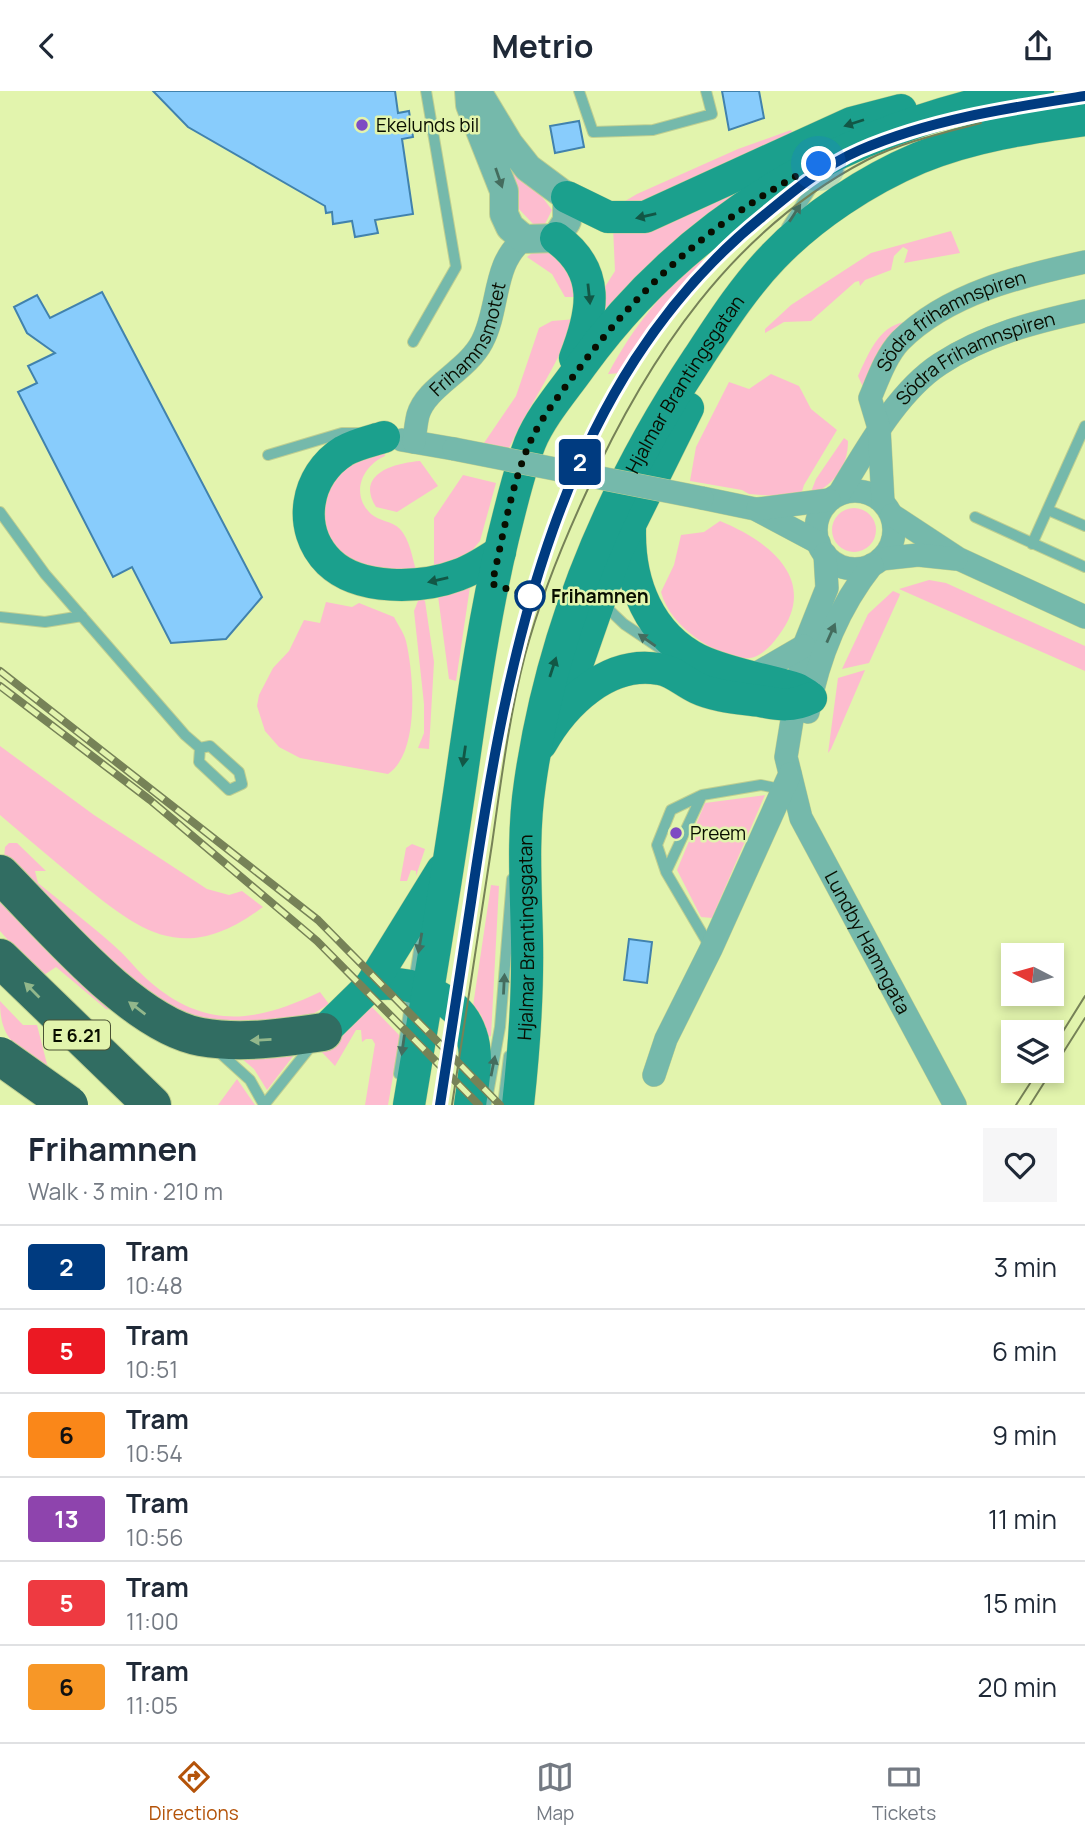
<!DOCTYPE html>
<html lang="en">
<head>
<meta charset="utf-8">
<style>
  :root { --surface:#fff; --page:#f6f6f7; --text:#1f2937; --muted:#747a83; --line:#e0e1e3; --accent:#b45309 }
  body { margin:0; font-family:Manrope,sans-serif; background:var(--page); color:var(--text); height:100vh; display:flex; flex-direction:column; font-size:26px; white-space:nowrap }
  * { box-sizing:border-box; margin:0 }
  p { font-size:23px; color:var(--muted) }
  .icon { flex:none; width:38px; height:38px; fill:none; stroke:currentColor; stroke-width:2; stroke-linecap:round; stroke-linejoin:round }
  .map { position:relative; height:1014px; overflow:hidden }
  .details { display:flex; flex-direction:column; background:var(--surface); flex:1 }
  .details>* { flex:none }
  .badge { padding:0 14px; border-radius:5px; font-size:24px; line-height:46px }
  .needle { width:46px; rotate:276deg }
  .tools { position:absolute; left:1001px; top:852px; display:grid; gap:14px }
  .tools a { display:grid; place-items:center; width:63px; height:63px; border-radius:0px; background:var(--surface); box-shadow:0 4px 10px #0003; font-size:35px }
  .you { position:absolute; width:35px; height:35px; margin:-18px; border:5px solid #fff; border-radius:50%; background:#1a73e8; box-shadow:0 0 0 10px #1a73e833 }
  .map>.badge { position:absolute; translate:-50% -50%; box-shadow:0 0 0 4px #fff }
  .round { display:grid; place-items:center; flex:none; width:74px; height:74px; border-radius:0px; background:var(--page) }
  .summary { display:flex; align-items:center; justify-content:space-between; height:119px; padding:0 28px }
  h1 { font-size:33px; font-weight:700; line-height:52px }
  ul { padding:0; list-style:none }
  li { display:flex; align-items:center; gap:21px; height:84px; padding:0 28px; border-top:2px solid var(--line) }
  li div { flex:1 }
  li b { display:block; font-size:26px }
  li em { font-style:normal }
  li .badge { min-width:77px; font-weight:700; text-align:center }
  header { display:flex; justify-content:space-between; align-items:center; height:91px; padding:0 28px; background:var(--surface); font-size:32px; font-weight:700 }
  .tab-bar { display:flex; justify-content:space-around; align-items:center; height:98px; border-top:2px solid var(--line); background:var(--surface); font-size:19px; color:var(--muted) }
  .tab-bar a { display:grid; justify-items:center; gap:4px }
  .tab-bar .active { color:var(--accent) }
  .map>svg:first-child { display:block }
</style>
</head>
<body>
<header><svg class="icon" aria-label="back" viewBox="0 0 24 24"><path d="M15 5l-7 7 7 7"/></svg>Metrio<svg class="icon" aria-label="share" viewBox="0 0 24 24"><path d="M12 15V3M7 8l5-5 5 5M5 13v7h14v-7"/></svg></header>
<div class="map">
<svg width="1085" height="1014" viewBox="0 0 1085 1014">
  <rect width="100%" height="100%" fill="#e2f4ad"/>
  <path fill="#fdbccf" d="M 791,39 L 796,48 L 665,110 L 620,113 L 637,103 L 738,58 Z
    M 824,48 L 607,220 L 600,220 L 601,202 L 615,180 L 613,136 Z
    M 522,79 L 552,119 L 545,133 L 534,134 L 517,116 L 510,85 Z
    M 951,140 L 960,162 L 904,172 L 908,159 L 903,156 L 894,165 L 891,179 L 865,189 L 860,195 L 859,190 L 855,191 L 811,230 L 784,231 L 765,242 L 765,238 L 791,214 L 871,162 Z
    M 550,159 L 570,175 L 576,206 L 565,206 L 552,183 L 527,166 L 535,160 Z
    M 699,166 L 704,171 L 674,205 L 621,282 L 608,283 C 636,231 659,207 699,166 Z
    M 576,228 C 558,273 530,313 509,357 L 484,352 L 516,305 L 539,237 L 552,230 Z
    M 904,231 L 904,232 L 863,296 L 858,285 C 868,264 878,236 904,231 Z
    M 771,283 L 799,295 L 811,318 L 837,339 L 804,394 L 800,407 L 749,403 L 742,399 L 690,390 L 696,356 L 729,291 L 749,298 Z
    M 844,347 L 848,350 C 848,378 833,393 809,406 L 816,388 Z
    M 384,361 L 385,365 C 362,375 350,403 371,423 C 379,430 392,430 400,438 C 410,449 412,466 416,479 L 395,484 L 343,472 L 316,426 L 343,371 Z
    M 420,370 L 438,395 L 397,421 L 376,416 C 355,383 394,372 420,370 Z
    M 463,384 L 496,392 L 480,450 L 465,468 L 434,477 L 434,427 Z
    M832 439a22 22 0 1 1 44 0a22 22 0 1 1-44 0Z
    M 720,430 C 769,450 820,489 779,544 C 772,554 762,565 750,567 C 734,569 708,556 696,547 C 680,535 666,520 661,501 L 674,474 L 681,444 L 704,441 Z
    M 471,489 L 456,590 L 449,588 L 438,505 Z
    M 929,489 L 946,492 L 1085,555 L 1085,580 L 899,498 Z
    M 893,500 L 900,503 L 899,506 L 869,572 L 842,578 L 868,523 Z
    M 420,505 L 425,510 L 434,571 L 429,658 L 418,657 L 424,642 L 424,613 L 414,520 Z
    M 326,511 L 352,516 L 359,512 L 394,526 C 398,534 404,542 406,550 C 414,584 420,662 388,683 L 300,667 L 279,656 L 265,640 L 257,615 L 259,604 L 273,577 L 289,560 L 304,529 L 320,532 Z
    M 865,579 L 831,658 L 828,662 L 838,587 Z
    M 0,655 L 94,724 L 207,798 L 229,804 L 242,800 L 263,816 C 188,872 146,846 82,793 C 54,770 27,747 0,724 Z
    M 765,704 L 712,827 L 701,826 L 677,779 L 705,712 Z
    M 9,752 L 17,752 L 46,780 L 35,780 L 38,792 C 66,815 95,837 121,861 C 132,872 142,885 155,895 C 211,940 261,929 320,901 L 329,913 L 305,928 L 225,938 L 156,912 L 4,768 L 5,756 Z
    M 412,753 L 425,758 L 416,785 L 416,780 L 411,779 L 407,790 L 400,790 L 406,757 Z
    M 491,794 L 499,795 L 491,945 L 488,946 L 481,924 L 473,915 Z
    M 0,800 L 123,921 L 106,918 L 56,876 L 41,886 L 0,840 Z
    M 0,910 L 23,934 L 37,934 L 48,977 C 17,955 0,951 0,910 Z
    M 370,914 L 400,945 L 388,1014 L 365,1014 L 375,953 L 372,948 L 366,948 L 362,951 L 361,939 L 356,939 L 335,975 L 318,957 Z
    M 301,955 L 267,999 L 254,978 L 235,962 Z
    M 237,988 L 255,1014 L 218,1014 Z"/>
  <path fill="#88ccfc" stroke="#4182ad" stroke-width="2" d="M 153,0 L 395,0 L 398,22 L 409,20 L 413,46 L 402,48 L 413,123 L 375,129 L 378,142 L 355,146 L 352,130 L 333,133 L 332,121 L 326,122 L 325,115 L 188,36 Z
    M 722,0 L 759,0 L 764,27 L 729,39 Z
    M 579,30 L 584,56 L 555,62 L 550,35 Z
    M 102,201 L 262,506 L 226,548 L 171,552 L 132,476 L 113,486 L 18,301 L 37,292 L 28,275 L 55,262 L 27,242 L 14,216 L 37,204 L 50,227 Z
    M 629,848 L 652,851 L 647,892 L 624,889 Z"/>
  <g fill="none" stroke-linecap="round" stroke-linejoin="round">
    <g stroke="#bfcf91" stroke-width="12">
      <path id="service" d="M 579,0 L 593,41 L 653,39 L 712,23 L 706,0
        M 1011,21 L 1085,10
        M 787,136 L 813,95 L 838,79
        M 413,251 L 456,176 L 426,0
        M 268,364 L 342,342 L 358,342
        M 1048,419 L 1085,435
        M 0,421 L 45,483 L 185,644 L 200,657 L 199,671 L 229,699 L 242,693 L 239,681 L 210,655 L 200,657
        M 975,426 L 1085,476
        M 1032,453 L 1085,335
        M 602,512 L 624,533 L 664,560
        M 0,526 L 45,531 L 82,525
        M 666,781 L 657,754 L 671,719 L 702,704
        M 710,856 L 666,781 L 702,704 L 761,694 L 785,699
        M 219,961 L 250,989 L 264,1014
        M 399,983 L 421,847
        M 264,1014 L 312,954
        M 486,1014 L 500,936 L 512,788
        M 503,1014 L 509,965"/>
    </g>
    <g stroke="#bfcf91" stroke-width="24">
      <g id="minor">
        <path d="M 402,349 L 454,358"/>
        <path id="s1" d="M 414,351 C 415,342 416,332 418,324 C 426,296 467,280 482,251 C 500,217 492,172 524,148"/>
        <circle cx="855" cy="439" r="39"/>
        <path id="s2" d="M 839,403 C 866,359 897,301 940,273 C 984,244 1035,231 1085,220"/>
        <path d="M 702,407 L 755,418 L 819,452"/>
        <path id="s3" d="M 883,411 L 879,337 L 870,307 C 878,288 886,265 900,250 C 948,202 1021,185 1085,171"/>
        <path d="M 758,418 L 829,409"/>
        <path d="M 892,424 L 959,468 L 1085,526"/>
        <path id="s4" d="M 825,463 L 827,497 L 804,555 L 786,666 L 801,727 L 955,1014"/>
        <path d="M 881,468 L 918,464 L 956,468"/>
        <path d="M 752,585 L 804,555"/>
        <path d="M 808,621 C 818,567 838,517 872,474"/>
        <path d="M 654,984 L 666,948 L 711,858 L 790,683"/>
      </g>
    </g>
    <g stroke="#bfcf91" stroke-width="30">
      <path id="tertiary" d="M 469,0 L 470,14 L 504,100 L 504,123 L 510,136 L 524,148 L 556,147 L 567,130 L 567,106 L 528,77 L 509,53 L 477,0"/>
    </g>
    <g stroke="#bfcf91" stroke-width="33">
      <g id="secondary">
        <path d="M 567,106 L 608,126 L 645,126 L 851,32 L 901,19"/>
        <path d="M 556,147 C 602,180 593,221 575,267"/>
        <path d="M 384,346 C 371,350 356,353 344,360 C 305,384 296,438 329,471 C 359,500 421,498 458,484 C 473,479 486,470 500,461"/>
        <path d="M 630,439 C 629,492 649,544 699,569 C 729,583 765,588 797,598 L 807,604"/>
        <path d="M 571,591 L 616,462 L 688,317"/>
        <path d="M 541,653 C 564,612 608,569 659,578 C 673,580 684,591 697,597 C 716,606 739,607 760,610 C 780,614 792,616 811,607"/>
        <path d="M 371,894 C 408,888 458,904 471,943 C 479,965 473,991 470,1014"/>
        <path d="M 323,941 L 371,894 L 442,779"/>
        <path d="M 409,1014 C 428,901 447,788 463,675 C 474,598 485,523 503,447 C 511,416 518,383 530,352 C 541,325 564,299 581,275 C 693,121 853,33 1038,0"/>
        <path id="s5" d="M 518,1014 C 524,959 528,905 527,850 C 526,797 522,745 530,692 C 552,538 612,396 698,267 C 721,232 744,196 773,166 C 812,125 867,89 919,67 C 972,45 1028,37 1085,29"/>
      </g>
    </g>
    <g stroke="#bfcf91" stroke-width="40">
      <path id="motorway" d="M 0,783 C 49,832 133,934 201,946 C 241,953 282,947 323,941
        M 0,867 L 152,1014"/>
    </g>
    <use href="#service" stroke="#75b9ab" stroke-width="10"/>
    <use href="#minor" stroke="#75b9ab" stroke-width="23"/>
    <use href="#tertiary" stroke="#75b9ab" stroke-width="28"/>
    <use href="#secondary" stroke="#1ba08d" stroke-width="32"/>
    <use href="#motorway" stroke="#316d62" stroke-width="38"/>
    <path stroke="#768257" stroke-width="2" d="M 1052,958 L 1085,905
      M 440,1014 C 450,948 461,883 470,817 C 506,568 556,294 762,126 C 792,101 823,75 860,59 C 932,28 1008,17 1085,5
      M 452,1014 C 465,927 478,840 492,753 C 501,690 509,626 525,564 C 540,508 562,454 586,402 C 647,267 732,139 867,69 C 902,51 943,42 981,32
      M 1016,1014 L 1038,980
      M 1030,1014 L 1085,927"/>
    <g stroke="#768257" stroke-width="8">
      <path id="rail" d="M 0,580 L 318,829 L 500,1014
        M 0,595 L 150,709 L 317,850 L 479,1014"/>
    </g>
    <use href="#rail" stroke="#e2f4ad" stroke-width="5" stroke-dasharray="16" stroke-linecap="butt"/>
    <g stroke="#bfcf91" stroke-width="24" stroke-linecap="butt">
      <path id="minor-bridge" d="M 454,358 L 702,407"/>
    </g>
    <g stroke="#bfcf91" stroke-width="40" stroke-linecap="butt">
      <path id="motorway-bridge" d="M 0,965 L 69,1014"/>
    </g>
    <use href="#minor-bridge" stroke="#75b9ab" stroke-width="23"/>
    <use href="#motorway-bridge" stroke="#316d62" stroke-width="38"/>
  </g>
  <defs><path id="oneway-solid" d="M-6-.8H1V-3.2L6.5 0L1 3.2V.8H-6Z" transform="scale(1.75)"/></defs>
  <g fill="#125746">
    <use href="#oneway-solid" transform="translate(854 32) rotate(162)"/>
    <use href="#oneway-solid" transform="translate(646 125) rotate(167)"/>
    <use href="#oneway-solid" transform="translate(589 203) rotate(84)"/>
    <use href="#oneway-solid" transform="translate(438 489) rotate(167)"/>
    <use href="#oneway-solid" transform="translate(553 576) rotate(-72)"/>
    <use href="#oneway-solid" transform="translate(464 665) rotate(98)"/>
  </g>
  <g fill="#446c5e">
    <use href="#oneway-solid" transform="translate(499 87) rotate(71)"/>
    <use href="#oneway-solid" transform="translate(795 122) rotate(-57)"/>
    <use href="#oneway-solid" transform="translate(831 542) rotate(-66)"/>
    <use href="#oneway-solid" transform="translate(647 549) rotate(-145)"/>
    <use href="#oneway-solid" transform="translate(420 852) rotate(100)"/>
    <use href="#oneway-solid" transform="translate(504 893) rotate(-87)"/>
    <use href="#oneway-solid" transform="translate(403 954) rotate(98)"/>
    <use href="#oneway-solid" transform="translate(493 975) rotate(-79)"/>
  </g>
  <g fill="#92b78b">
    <use href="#oneway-solid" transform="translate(32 899) rotate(-135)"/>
    <use href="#oneway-solid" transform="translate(137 917) rotate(-143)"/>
    <use href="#oneway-solid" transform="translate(261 949) rotate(177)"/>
  </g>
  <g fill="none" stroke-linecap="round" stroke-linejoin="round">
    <g stroke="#fff" stroke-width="16">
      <path id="line" d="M 440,1014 C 450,946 461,879 471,811 C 507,564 557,292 762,126 C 792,101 823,75 860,59 C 932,28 1008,17 1085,5"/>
    </g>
    <use href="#line" stroke="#003b80" stroke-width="10"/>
    <path stroke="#090e00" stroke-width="7" stroke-dasharray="0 12.6" d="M 530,505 L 492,493 C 503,446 511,393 531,349 C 542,326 560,303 575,283 C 641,193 720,123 819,73"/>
  </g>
  <g fill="#7e4bc3" stroke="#e2f4ad" stroke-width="2.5">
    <circle cx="362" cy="34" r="7"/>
    <circle cx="676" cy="742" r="7"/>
  </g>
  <circle fill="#fff" stroke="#003b80" stroke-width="3.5" cx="530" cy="505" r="14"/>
  <g text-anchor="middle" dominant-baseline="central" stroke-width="5" stroke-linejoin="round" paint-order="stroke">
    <rect fill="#e2f4ad" stroke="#4a5334" stroke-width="2" x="44" y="929.5" width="66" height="29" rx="5"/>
    <g font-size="18" font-weight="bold" fill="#090e00">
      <text x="77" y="944">E 6.21</text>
    </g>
    <g font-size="19" fill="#090e00" stroke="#e2f4ad" text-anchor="start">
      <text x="376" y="34">Ekelunds bil</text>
      <text x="690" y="742">Preem</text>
    </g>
    <g font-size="19" fill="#090e00" stroke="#e2f4ad">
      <text stroke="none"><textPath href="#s3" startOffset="224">Södra frihamnspiren</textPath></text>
      <text stroke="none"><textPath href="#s1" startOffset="121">Frihamnsmotet</textPath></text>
      <text stroke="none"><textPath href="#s2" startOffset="200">Södra Frihamnspiren</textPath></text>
      <text stroke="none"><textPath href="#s5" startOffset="754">Hjalmar Brantingsgatan</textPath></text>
      <text stroke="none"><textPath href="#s5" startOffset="168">Hjalmar Brantingsgatan</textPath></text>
      <text stroke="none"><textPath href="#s4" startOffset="413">Lundby Hamngata</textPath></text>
    </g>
    <g font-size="19" font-weight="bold" fill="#090e00" stroke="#e2f4ad" text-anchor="start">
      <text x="551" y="505">Frihamnen</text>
    </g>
  </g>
</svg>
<div class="tools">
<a><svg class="needle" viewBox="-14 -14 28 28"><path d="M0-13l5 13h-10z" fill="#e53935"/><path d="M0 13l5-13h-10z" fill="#747a83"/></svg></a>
<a><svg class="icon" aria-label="layers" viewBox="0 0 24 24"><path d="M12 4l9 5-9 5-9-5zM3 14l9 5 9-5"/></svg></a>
</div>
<div class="you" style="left:819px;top:73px"></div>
<b class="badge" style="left:580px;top:371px;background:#003b80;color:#fff">2</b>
</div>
<section class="details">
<div class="summary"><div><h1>Frihamnen</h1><p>Walk · 3 min · 210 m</p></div><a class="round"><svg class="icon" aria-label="heart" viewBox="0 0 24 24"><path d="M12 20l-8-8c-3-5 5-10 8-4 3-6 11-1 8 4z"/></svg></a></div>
<ul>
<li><span class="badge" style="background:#003b80;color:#fff">2</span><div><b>Tram</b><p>10:48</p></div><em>3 min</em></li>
<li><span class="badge" style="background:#eb1923;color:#fff">5</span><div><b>Tram</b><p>10:51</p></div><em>6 min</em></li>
<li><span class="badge" style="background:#fa8719;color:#111">6</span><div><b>Tram</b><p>10:54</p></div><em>9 min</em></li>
<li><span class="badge" style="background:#8e44ad;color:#fff">13</span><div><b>Tram</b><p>10:56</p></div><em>11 min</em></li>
<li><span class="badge" style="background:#ee3a41;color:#fff">5</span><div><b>Tram</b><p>11:00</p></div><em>15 min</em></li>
<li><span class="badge" style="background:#f79727;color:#111">6</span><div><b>Tram</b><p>11:05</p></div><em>20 min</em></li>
</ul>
</section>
<nav class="tab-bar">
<a class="active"><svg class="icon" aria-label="directions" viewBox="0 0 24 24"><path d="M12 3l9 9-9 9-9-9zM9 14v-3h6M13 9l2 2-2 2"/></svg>Directions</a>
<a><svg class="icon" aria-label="map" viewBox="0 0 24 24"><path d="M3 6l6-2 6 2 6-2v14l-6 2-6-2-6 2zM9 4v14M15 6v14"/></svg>Map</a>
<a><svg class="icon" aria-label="tickets" viewBox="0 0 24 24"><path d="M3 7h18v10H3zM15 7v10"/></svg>Tickets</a>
</nav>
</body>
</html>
